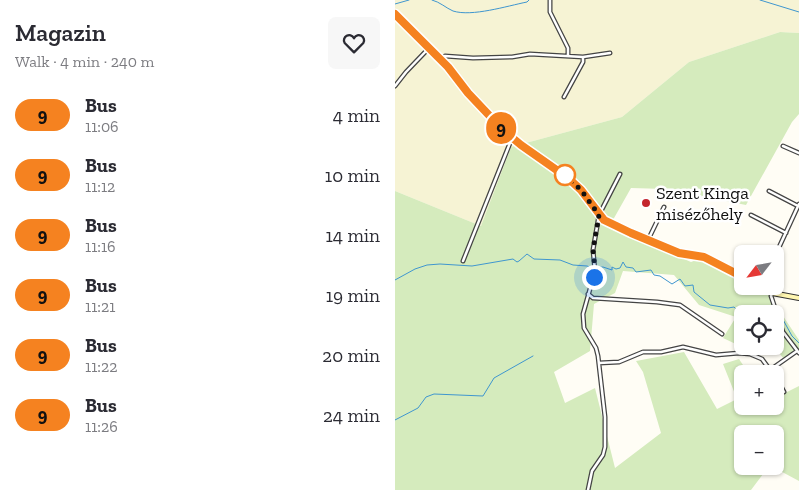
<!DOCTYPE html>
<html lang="en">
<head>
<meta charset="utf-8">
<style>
  :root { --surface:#fff; --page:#f7f7f7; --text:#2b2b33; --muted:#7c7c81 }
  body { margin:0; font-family:"Zilla Slab",serif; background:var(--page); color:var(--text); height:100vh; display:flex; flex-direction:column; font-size:19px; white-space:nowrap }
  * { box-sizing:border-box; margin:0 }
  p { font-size:16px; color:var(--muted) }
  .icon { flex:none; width:28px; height:28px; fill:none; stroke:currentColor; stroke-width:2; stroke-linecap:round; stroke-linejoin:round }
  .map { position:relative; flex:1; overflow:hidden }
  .sheet { display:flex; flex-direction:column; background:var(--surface); width:395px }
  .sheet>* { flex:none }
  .badge { padding:0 10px; border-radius:16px; font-size:18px; line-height:32px }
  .needle { width:32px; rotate:239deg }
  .fabs { position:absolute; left:339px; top:245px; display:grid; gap:10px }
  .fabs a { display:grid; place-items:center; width:50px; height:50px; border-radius:8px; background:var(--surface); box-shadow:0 1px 4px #0004; font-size:25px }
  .you { position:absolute; width:25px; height:25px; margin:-12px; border:4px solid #fff; border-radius:50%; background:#1a73e8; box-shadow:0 0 0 8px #1a73e833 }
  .map>.badge { position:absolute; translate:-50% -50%; box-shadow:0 0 0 2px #fff }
  .round { display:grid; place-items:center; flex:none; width:52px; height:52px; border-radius:8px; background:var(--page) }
  .headline { display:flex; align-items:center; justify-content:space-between; height:85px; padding:0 15px }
  h1 { font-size:24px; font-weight:600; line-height:38px }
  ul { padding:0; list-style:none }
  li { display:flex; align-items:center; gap:15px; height:60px; padding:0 15px }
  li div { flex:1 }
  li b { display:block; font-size:19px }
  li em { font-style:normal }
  li .badge { min-width:55px; font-weight:700; text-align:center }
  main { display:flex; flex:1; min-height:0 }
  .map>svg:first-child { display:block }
</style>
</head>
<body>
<main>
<section class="sheet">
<div class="headline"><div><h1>Magazin</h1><p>Walk · 4 min · 240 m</p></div><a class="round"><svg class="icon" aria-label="heart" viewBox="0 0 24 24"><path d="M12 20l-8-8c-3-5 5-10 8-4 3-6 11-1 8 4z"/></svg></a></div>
<ul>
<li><span class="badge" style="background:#f58220;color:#111">9</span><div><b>Bus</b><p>11:06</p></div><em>4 min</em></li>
<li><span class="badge" style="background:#f58220;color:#111">9</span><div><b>Bus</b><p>11:12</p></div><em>10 min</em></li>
<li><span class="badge" style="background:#f58220;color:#111">9</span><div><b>Bus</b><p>11:16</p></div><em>14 min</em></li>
<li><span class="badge" style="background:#f58220;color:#111">9</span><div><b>Bus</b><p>11:21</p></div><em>19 min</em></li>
<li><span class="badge" style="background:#f58220;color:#111">9</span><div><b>Bus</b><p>11:22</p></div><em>20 min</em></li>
<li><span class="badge" style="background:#f58220;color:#111">9</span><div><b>Bus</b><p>11:26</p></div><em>24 min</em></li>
</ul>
</section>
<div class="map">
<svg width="404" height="490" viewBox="0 0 404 490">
  <rect width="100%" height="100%" fill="#fffdf5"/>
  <path fill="#f6f3d4" d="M 0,0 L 404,0 L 404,33 L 385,32 L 294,62 L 227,117 L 116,147 L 86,226 L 0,191 Z"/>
  <path fill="#d5ebbd" d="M 385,32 L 404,33 L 404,114 L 397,122 L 351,205 L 270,189 L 236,188 L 214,227 L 296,262 L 304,259 L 347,280 L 348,286 L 360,286 L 372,292 L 404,340 L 404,350 L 388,358 L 379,346 L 380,314 L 348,314 L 348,346 L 369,346 L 362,354 L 328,338 L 341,317 L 304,305 L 279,275 L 228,271 L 220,293 L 199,304 L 195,351 L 159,372 L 170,403 L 200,388 L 220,468 L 266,433 L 248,372 L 241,361 L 289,352 L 322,409 L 342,399 L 328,364 L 344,359 L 354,374 L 348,374 L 348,406 L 380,406 L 380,398 L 404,386 L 404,481 L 376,466 L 380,466 L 380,434 L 348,434 L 348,466 L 374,466 L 356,490 L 0,490 L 0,191 L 86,226 L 116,147 L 227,117 L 294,62 Z"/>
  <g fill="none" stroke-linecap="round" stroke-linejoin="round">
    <path stroke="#3f96cf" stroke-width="1" d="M 37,0 C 45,2 51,8 58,11 C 77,17 112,6 132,2 L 134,0
      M 365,0 L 404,12
      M 0,4 L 14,0
      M 0,280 L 20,269 L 32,265 L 45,264 L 77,266 L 118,259 L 122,262 L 124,261 L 132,254 L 139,259 L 165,260 L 178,265 L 192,266 L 198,268 L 208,267 L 217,270 L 217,267 L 221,269 L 225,268 L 228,262 L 231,267 L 238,268 L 241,272 L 256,270 L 259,275 L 265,276 L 277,284 L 285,279 L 290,286 L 298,285 L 299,292 L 315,305 L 333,308 L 339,307 L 343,311 L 350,308 L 353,311 L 357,308 L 362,311 L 367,307 L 375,308 L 375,314
      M 380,315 L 386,316 L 397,336 L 404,343
      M 0,420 L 23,408 L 31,397 L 39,394 L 88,396 L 99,378 L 138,356"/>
    <g stroke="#444" stroke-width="5">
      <path id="street" d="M 155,0 L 155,12 L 173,48 L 173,56
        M 45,58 L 50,56 L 78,58 L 117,57 L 135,54 L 188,57 L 215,53
        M 0,86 L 11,72 L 34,48
        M 169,97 L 188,62 L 188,57
        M 388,146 L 404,153
        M 374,191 L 403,206
        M 356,215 L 391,233
        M 253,240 L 269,207
        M 380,256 L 404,204
        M 68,261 L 117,138
        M 377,293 L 376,296 L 388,332 L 404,353
        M 193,294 L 198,298 L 262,302 L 285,305 L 327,334
        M 204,363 L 224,362 L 248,352 L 266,352 L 288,347 L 321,355 L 344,353 L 355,354 L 367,359 L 375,370 L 402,351
        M 377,369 L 379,374
        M 380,375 L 389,392
        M 193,490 L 197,471 L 208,455 L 210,447 L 210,417 L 203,356 L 201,348 L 189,328 L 188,314 L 200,271 L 198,250 L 204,215 L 225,174"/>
    </g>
    <g stroke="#333" stroke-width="6">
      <path id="secondary" d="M 0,14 L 53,67 L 73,93 L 108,130 L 117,138 L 173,178 L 186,190 L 209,220 L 236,233 L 284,253 L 309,257 L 348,277
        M 365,286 L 377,293 L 404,298"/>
    </g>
    <use href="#street" stroke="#fff" stroke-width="2.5"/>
    <use href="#secondary" stroke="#fff6b0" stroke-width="4"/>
  </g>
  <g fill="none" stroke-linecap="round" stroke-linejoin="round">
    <g stroke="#fff" stroke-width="11">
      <path id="line" d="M 0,14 L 53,67 L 73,93 L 108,130 L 126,145 L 173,178 L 186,190 L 209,220 L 236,233 L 284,253 L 309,257 L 348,277"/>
    </g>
    <use href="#line" stroke="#f58220" stroke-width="8"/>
    <path stroke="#111" stroke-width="5" stroke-dasharray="0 9" d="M 170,175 L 186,190 L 204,215 L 198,250 L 200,269 L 199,277"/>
  </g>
  <circle fill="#fff" stroke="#f58220" stroke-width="2.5" cx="170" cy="175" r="10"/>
  <circle fill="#c4262e" stroke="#fff" stroke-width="2" cx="251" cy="203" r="5"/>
  <g text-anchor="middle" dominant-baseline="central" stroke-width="5" stroke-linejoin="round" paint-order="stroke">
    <g font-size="18" fill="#111" stroke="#fff" text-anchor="start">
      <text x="261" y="193">Szent Kinga<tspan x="261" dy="21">misézőhely</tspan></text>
    </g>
  </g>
</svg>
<div class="fabs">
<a><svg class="needle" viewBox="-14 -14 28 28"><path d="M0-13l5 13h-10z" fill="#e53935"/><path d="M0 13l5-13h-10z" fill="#7c7c81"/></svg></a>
<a><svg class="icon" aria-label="locate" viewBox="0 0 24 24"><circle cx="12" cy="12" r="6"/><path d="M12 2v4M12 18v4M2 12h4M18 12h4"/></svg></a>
<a>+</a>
<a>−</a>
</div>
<div class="you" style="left:199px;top:277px"></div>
<b class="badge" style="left:106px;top:128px;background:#f58220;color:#111">9</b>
</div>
</main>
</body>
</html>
